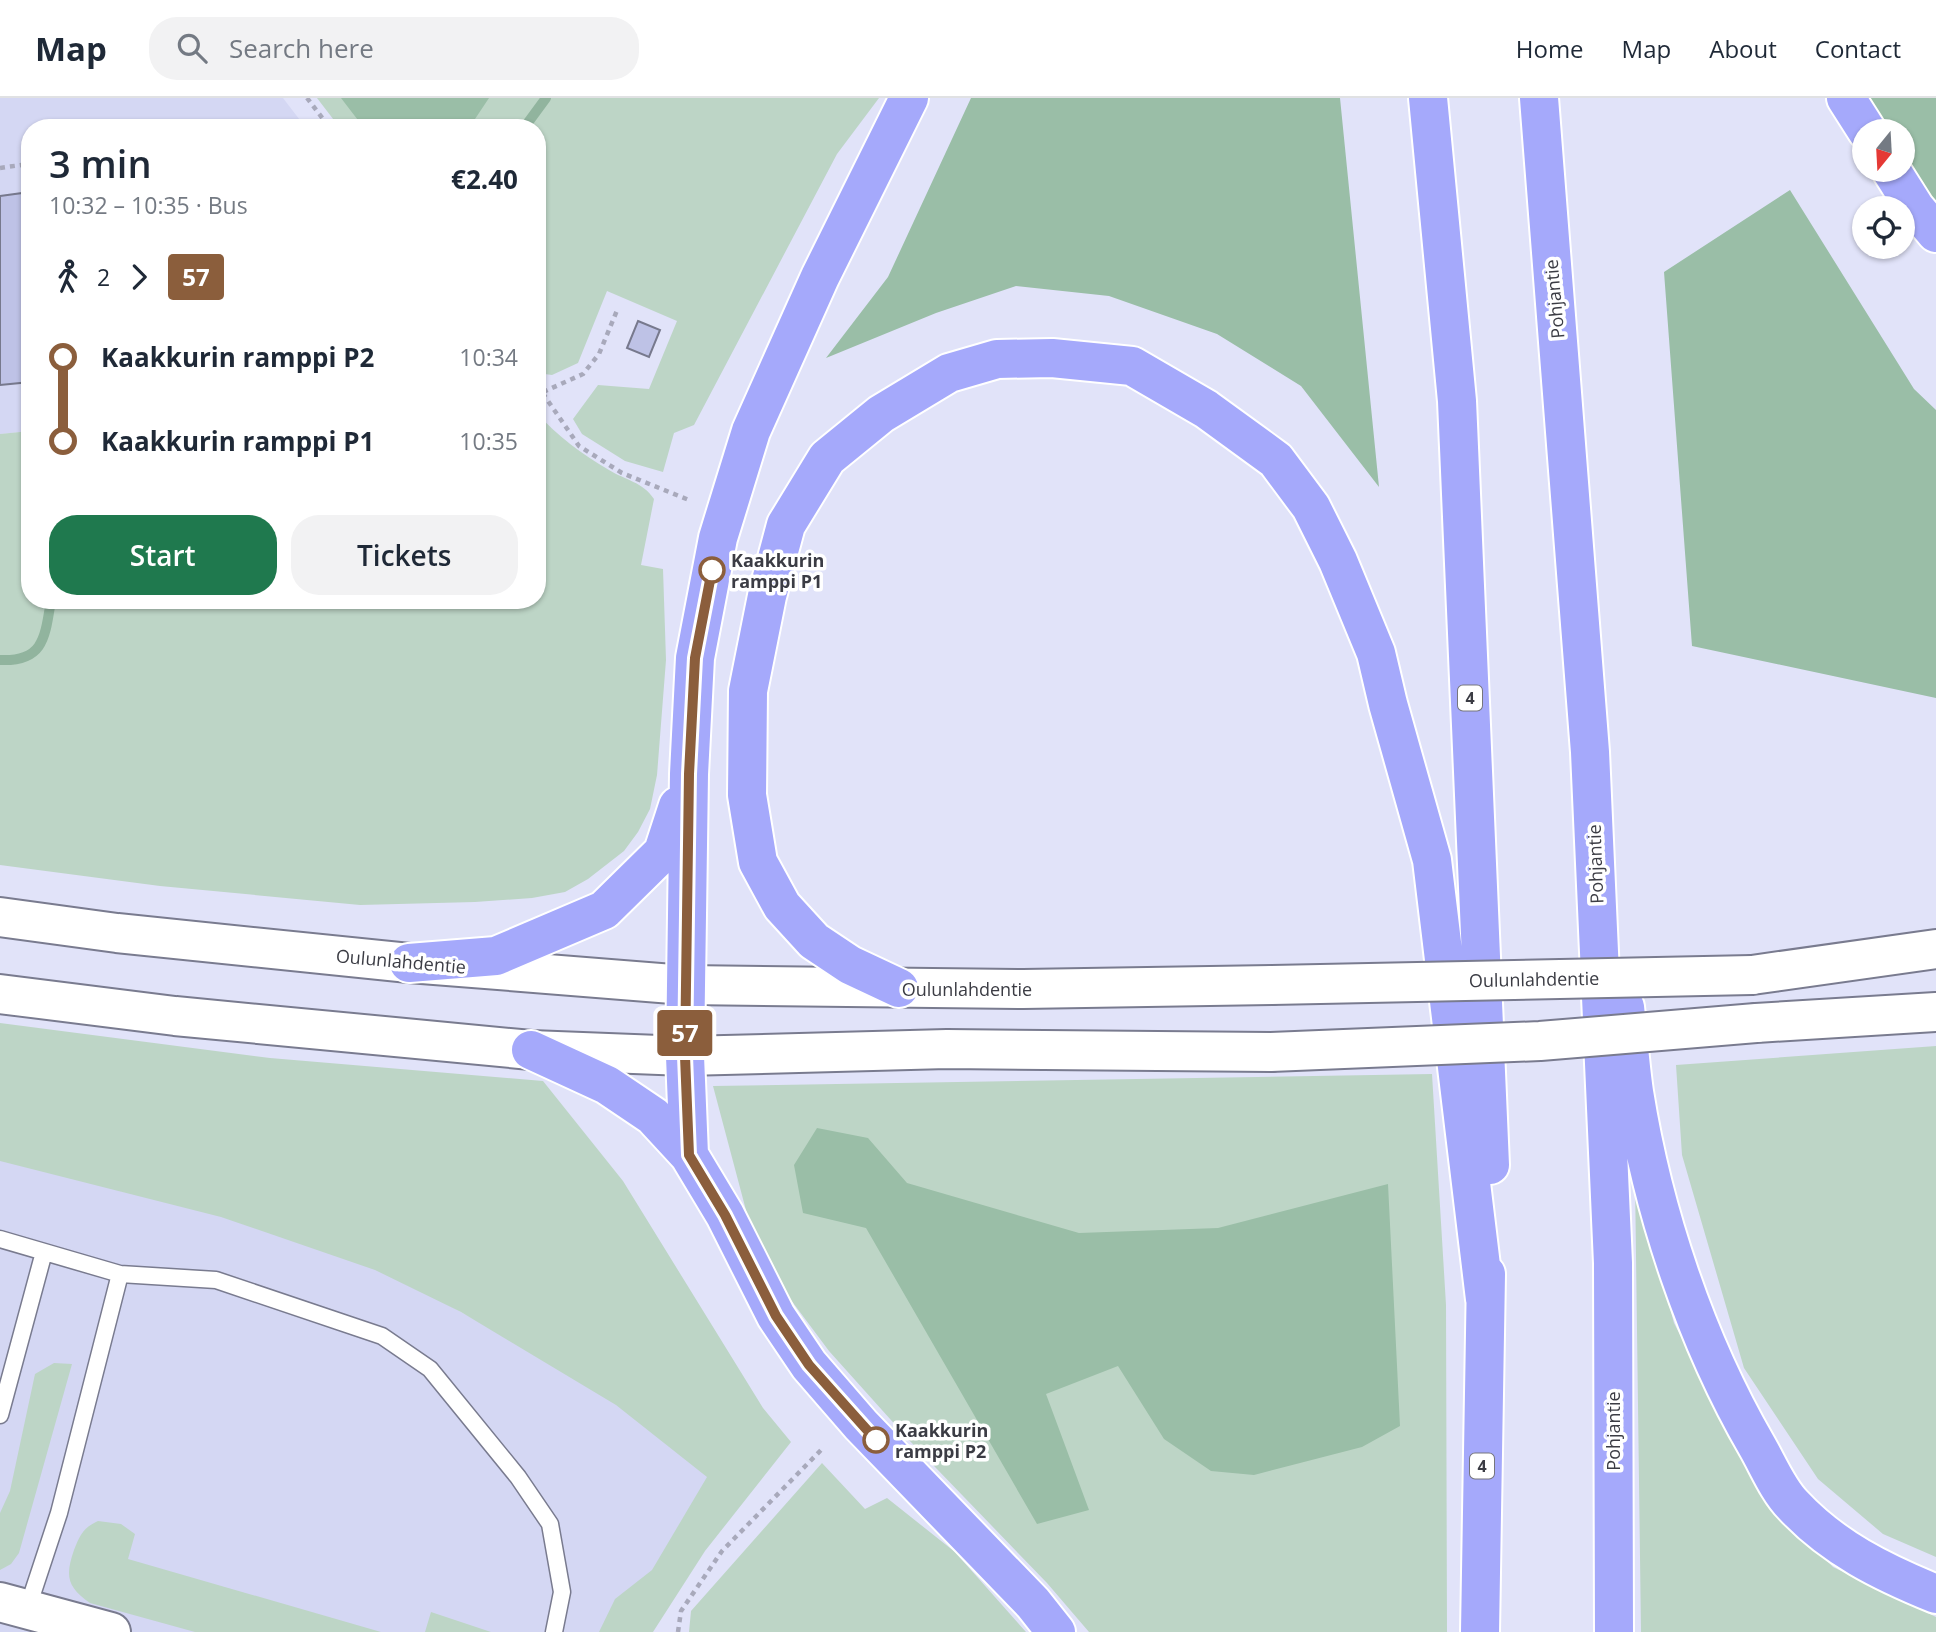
<!DOCTYPE html>
<html lang="en">
<head>
<meta charset="utf-8">
<style>
  :root { --surface:#fff; --page:#f2f2f3; --text:#1f2937; --muted:#747a83; --line:#e0e1e3; --accent:#1f794e }
  body { margin:0; font-family:"Open Sans",sans-serif; background:var(--page); color:var(--text); height:100vh; display:flex; flex-direction:column; font-size:26px; white-space:nowrap }
  * { box-sizing:border-box; margin:0 }
  p { font-size:23px; color:var(--muted) }
  .icon { flex:none; width:38px; height:38px; fill:none; stroke:currentColor; stroke-width:2; stroke-linecap:round; stroke-linejoin:round }
  .map { position:relative; flex:1; overflow:hidden }
  .side { position:absolute; left:21px; top:21px; width:525px; height:490px; display:flex; flex-direction:column; background:var(--surface); border-radius:28px; box-shadow:0 2px 5px #0004 }
  .side>* { flex:none }
  .badge { padding:0 14px; border-radius:5px; font-size:24px; line-height:46px }
  .needle { width:46px; rotate:198deg }
  .controls { position:absolute; left:1852px; top:21px; display:grid; gap:14px }
  .controls a { display:grid; place-items:center; width:63px; height:63px; border-radius:50%; background:var(--surface); box-shadow:0 2px 5px #0004; font-size:35px }
  .map>.badge { position:absolute; translate:-50% -50%; box-shadow:0 0 0 4px #fff }
  .legs { display:flex; align-items:center; gap:10px; height:77px; padding:0 28px; font-size:23px }
  .legs p { margin-inline-start:auto }
  .headline { display:flex; align-items:center; justify-content:space-between; height:119px; padding:0 28px }
  h1 { font-size:38px; font-weight:600; line-height:52px }
  .primary-button { display:flex; gap:14px; margin-top:auto; padding:14px 28px }
  .primary-button a { flex:1; height:80px; border-radius:28px; background:var(--accent); color:#fff; font-size:28px; font-weight:600; line-height:80px; text-align:center }
  .primary-button a+a { background:var(--page); color:var(--text) }
  ul { padding:0 28px; list-style:none }
  li { display:flex; align-items:center; gap:24px; height:84px; font-size:26px }
  li i { display:grid; place-items:center; width:10px; height:100%; margin:0 9px; background:currentColor }
  li i::after { content:''; width:18px; height:18px; margin:-9px; border:5px solid; border-radius:50%; background:var(--surface) }
  li p { margin-inline-start:auto }
  li:first-child i { background:linear-gradient(#0000 50%,currentColor 0) }
  li:last-child i { background:linear-gradient(currentColor 50%,#0000 0) }
  header { display:flex; align-items:center; gap:42px; box-sizing:border-box; height:98px; padding:0 35px; background:var(--surface); border-bottom:2px solid var(--line) }
  header strong { font-size:33px }
  nav { display:flex; gap:38px; margin-inline-start:auto; font-size:24px }
  .search { width:490px; height:63px; background:var(--page); display:flex; align-items:center; gap:18px; box-sizing:border-box; padding:0 24px; border-radius:28px; color:var(--muted); font-size:26px }
  .map>svg:first-child { display:block }
</style>
</head>
<body>
<header>
<strong>Map</strong>
<div class="search"><svg class="icon" aria-label="search" viewBox="0 0 24 24"><circle cx="10" cy="10" r="6"/><path d="M15 15l6 6"/></svg>Search here</div>
<nav><a>Home</a><a>Map</a><a>About</a><a>Contact</a></nav>
</header>
<div class="map">
<svg width="1936" height="1534" viewBox="0 0 1936 1534">
  <rect width="100%" height="100%" fill="#e1e3f9"/>
  <path fill="#d4d7f3" d="M 0,0 L 283,0 L 306,30 L 30,30 L 30,333 L 0,336 Z
    M 0,1055 L 223,1112 L 377,1168 L 619,1301 L 723,1379 L 632,1534 L 0,1534 Z"/>
  <path fill="#bdd5c6" d="M 317,0 L 879,0 L 837,56 L 694,327 L 674,335 L 663,374 L 625,363 L 582,336 L 573,321 L 598,287 L 649,291 L 677,223 L 607,193 L 578,265 L 552,277 L 537,275 L 537,30 L 340,30 Z
    M 537,315 C 558,339 582,356 609,372 C 625,382 643,384 654,401 L 641,467 L 663,471 L 666,562 L 657,677 L 650,711 L 638,734 L 624,753 L 588,781 L 565,794 L 532,800 L 475,804 L 360,807 L 160,788 L 0,767 L 0,336 L 30,333 L 30,502 L 537,502 Z
    M 0,925 L 270,960 L 543,983 L 623,1083 L 763,1310 L 791,1344 L 705,1453 L 653,1534 L 599,1534 L 615,1501 L 652,1472 L 707,1379 L 616,1307 L 461,1214 L 375,1172 L 221,1119 L 0,1063 Z
    M 1936,948 L 1936,1459 L 1883,1436 L 1818,1381 L 1744,1270 L 1682,1057 L 1676,967 Z
    M 1432,976 L 1446,1207 L 1447,1534 L 1089,1534 L 1047,1485 L 908,1341 L 829,1253 L 788,1198 L 747,1116 L 713,988 Z
    M 1635,1081 L 1674,1225 L 1757,1389 L 1833,1469 L 1936,1519 L 1936,1534 L 1641,1534 Z
    M 54,1265 L 72,1266 L 19,1455 L 11,1466 L 0,1472 L 0,1415 L 10,1393 L 35,1276 Z
    M 822,1365 L 865,1411 L 887,1400 L 955,1454 L 1026,1534 L 689,1534 L 691,1513 Z
    M 98,1423 L 121,1426 L 135,1436 L 128,1461 L 381,1534 L 195,1534 L 90,1505 C 67,1489 65,1478 74,1452 C 80,1437 83,1430 98,1423 Z
    M 431,1514 L 491,1534 L 425,1534 Z"/>
  <path fill="#9abea7" d="M 341,0 L 489,0 L 469,30 L 364,30 Z
    M 971,0 L 1340,0 L 1379,389 L 1301,288 L 1217,236 L 1109,198 L 1016,188 L 936,215 L 826,260 L 888,179 Z
    M 1864,0 L 1936,0 L 1936,111 L 1902,60 L 1902,33 L 1884,33 Z
    M 1790,92 L 1914,291 L 1936,312 L 1936,600 L 1692,548 L 1664,174 Z
    M 817,1030 L 868,1040 L 907,1085 L 1079,1135 L 1218,1130 L 1388,1086 L 1400,1328 L 1362,1349 L 1254,1377 L 1211,1373 L 1164,1341 L 1118,1268 L 1046,1296 L 1089,1412 L 1037,1426 L 866,1130 L 803,1115 L 794,1067 Z"/>
  <g fill="none" stroke-linecap="round" stroke-linejoin="round">
    <path stroke="#91b49e" stroke-width="10" d="M 524,30 L 546,0
      M 0,562 C 44,564 45,539 51,502"/>
  </g>
  <path fill="#bec2e6" stroke="#77798d" stroke-width="2" d="M 30,94 L 30,284 L 0,287 L 0,98 Z
    M 638,223 L 660,232 L 649,259 L 627,250 Z"/>
  <g fill="none" stroke-linecap="round" stroke-linejoin="round">
    <g stroke="#797b8f" stroke-width="19">
      <path id="service" d="M 0,1141 L 120,1176 L 59,1415 L 27,1512
        M 120,1176 L 216,1182 L 382,1238 L 430,1271 L 518,1379 L 550,1426 L 562,1494 L 554,1534
        M 0,1317 L 44,1154"/>
    </g>
    <g stroke="#797b8f" stroke-width="42">
      <path id="tertiary" d="M 0,1504 L 111,1534"/>
    </g>
    <g stroke="#797b8f" stroke-width="42">
      <path id="secondary" d="M 0,819 L 117,835 L 409,865 L 685,887 L 1023,891 L 1272,887
        M 1752,877 L 1936,851
        M 0,896 L 175,918 L 531,952 L 685,958 L 947,951 L 1271,954
        M 1756,925 L 1936,914"/>
    </g>
    <g stroke="#fff" stroke-width="42">
      <path id="motorway" d="M 1428,0 L 1457,303 L 1490,1067
        M 1539,0 L 1590,654 L 1613,1165 L 1614,1534
        M 1846,0 L 1867,33
        M 1891,72 L 1915,110 L 1936,135
        M 409,865 L 496,858 L 604,812 L 663,754 L 678,708
        M 899,890 L 850,867 L 814,843 L 782,808 L 758,764 L 747,697 L 748,593 L 767,498 L 786,427 L 827,360 L 881,316 L 949,275 L 997,261 L 1052,260 L 1132,268 L 1206,311 L 1276,362 L 1311,409 L 1338,463 L 1376,555 L 1388,606 L 1432,762 L 1485,1201
        M 1625,909 C 1628,937 1630,966 1634,994 C 1653,1114 1696,1243 1757,1348 C 1768,1367 1778,1392 1793,1407 C 1833,1450 1882,1474 1936,1496
        M 531,952 L 607,987 L 653,1018 L 689,1057 L 725,1117 L 776,1218 L 809,1267 L 861,1327 L 1033,1505 L 1056,1534
        M 689,1057 L 685,958 L 689,676 L 695,560 L 718,440 L 751,333 L 820,179 L 909,0
        M 1480,1534 L 1486,1176"/>
    </g>
    <path stroke="#a8a9bb" stroke-width="4.5" stroke-dasharray="5 5" stroke-linecap="butt" d="M 307,0 L 330,30
      M 0,70 L 28,66
      M 537,287 L 579,348 L 622,375 L 689,402
      M 543,294 L 583,276 L 599,256 L 618,210
      M 678,1534 L 681,1513 L 722,1453 L 823,1350"/>
    <use href="#service" stroke="#fff" stroke-width="16"/>
    <use href="#tertiary" stroke="#fff" stroke-width="38"/>
    <use href="#secondary" stroke="#fff" stroke-width="38"/>
    <use href="#motorway" stroke="#a5a9fb" stroke-width="38"/>
    <g stroke="#797b8f" stroke-width="42" stroke-linecap="butt">
      <path id="secondary-bridge" d="M 1272,887 L 1752,877
        M 1271,954 L 1540,943 L 1756,925"/>
    </g>
    <use href="#secondary-bridge" stroke="#fff" stroke-width="38"/>
  </g>
  <g fill="none" stroke-linecap="round" stroke-linejoin="round">
    <g stroke="#fff" stroke-width="16">
      <path id="line-1" d="M 712,472 L 695,560 L 689,676 L 685,958 L 689,1057 L 725,1117 L 776,1218 L 809,1267 L 876,1342"/>
    </g>
    <use href="#line-1" stroke="#8b5e3c" stroke-width="10"/>
  </g>
  <g fill="#fff" stroke="#8b5e3c" stroke-width="3.5">
    <circle cx="712" cy="472" r="12"/>
    <circle cx="876" cy="1342" r="12"/>
  </g>
  <g text-anchor="middle" dominant-baseline="central" stroke-width="7" stroke-linejoin="round" paint-order="stroke">
    <g fill="#fff" stroke="#76767c" stroke-width="2">
      <rect x="1458" y="587.5" width="24" height="25" rx="5"/>
      <rect x="1470" y="1355.5" width="24" height="25" rx="5"/>
    </g>
    <g font-size="16" font-weight="bold" fill="#3b3c44">
      <text x="1470" y="600">4</text>
      <text x="1482" y="1368">4</text>
    </g>
    <g font-size="18" fill="#3b3c44" stroke="#fff">
      <text transform="translate(1554 201) rotate(-95)">Pohjantie</text>
      <text transform="translate(1595 766) rotate(-92)">Pohjantie</text>
      <text transform="translate(401 863) rotate(5)">Oulunlahdentie</text>
      <text transform="translate(1534 881) rotate(-1)">Oulunlahdentie</text>
      <text x="967" y="891">Oulunlahdentie</text>
      <text transform="translate(1613 1333) rotate(-90)">Pohjantie</text>
    </g>
    <g font-size="18" font-weight="bold" fill="#3b3c44" stroke="#fff" text-anchor="start">
      <text x="731" y="462">Kaakkurin<tspan x="731" dy="21">ramppi P1</tspan></text>
      <text x="895" y="1332">Kaakkurin<tspan x="895" dy="21">ramppi P2</tspan></text>
    </g>
  </g>
</svg>
<div class="controls">
<a><svg class="needle" viewBox="-14 -14 28 28"><path d="M0-13l5 13h-10z" fill="#e53935"/><path d="M0 13l5-13h-10z" fill="#747a83"/></svg></a>
<a><svg class="icon" aria-label="locate" viewBox="0 0 24 24"><circle cx="12" cy="12" r="6"/><path d="M12 2v4M12 18v4M2 12h4M18 12h4"/></svg></a>
</div>
<b class="badge" style="left:685px;top:935px;background:#8b5e3c;color:#fff">57</b>
<section class="side">
<div class="headline"><div><h1>3 min</h1><p>10:32 – 10:35 · Bus</p></div><b>€2.40</b></div>
<div class="legs"><svg class="icon" aria-label="walk" viewBox="0 0 24 24"><circle cx="13" cy="4" r="2"/><path d="M13 8l-2 6 4 7M11 14l-3 7M7 12l3-4h3l4 4"/></svg>2<svg class="icon" aria-label="forward" viewBox="0 0 24 24"><path d="M9 5l7 7-7 7"/></svg><b class="badge" style="background:#8b5e3c;color:#fff">57</b></div>
<ul>
<li><i style="color:#8b5e3c"></i><b>Kaakkurin ramppi P2</b><p>10:34</p></li>
<li><i style="color:#8b5e3c"></i><b>Kaakkurin ramppi P1</b><p>10:35</p></li>
</ul>
<div class="primary-button"><a>Start</a><a>Tickets</a></div>
</section>
</div>
</body>
</html>
